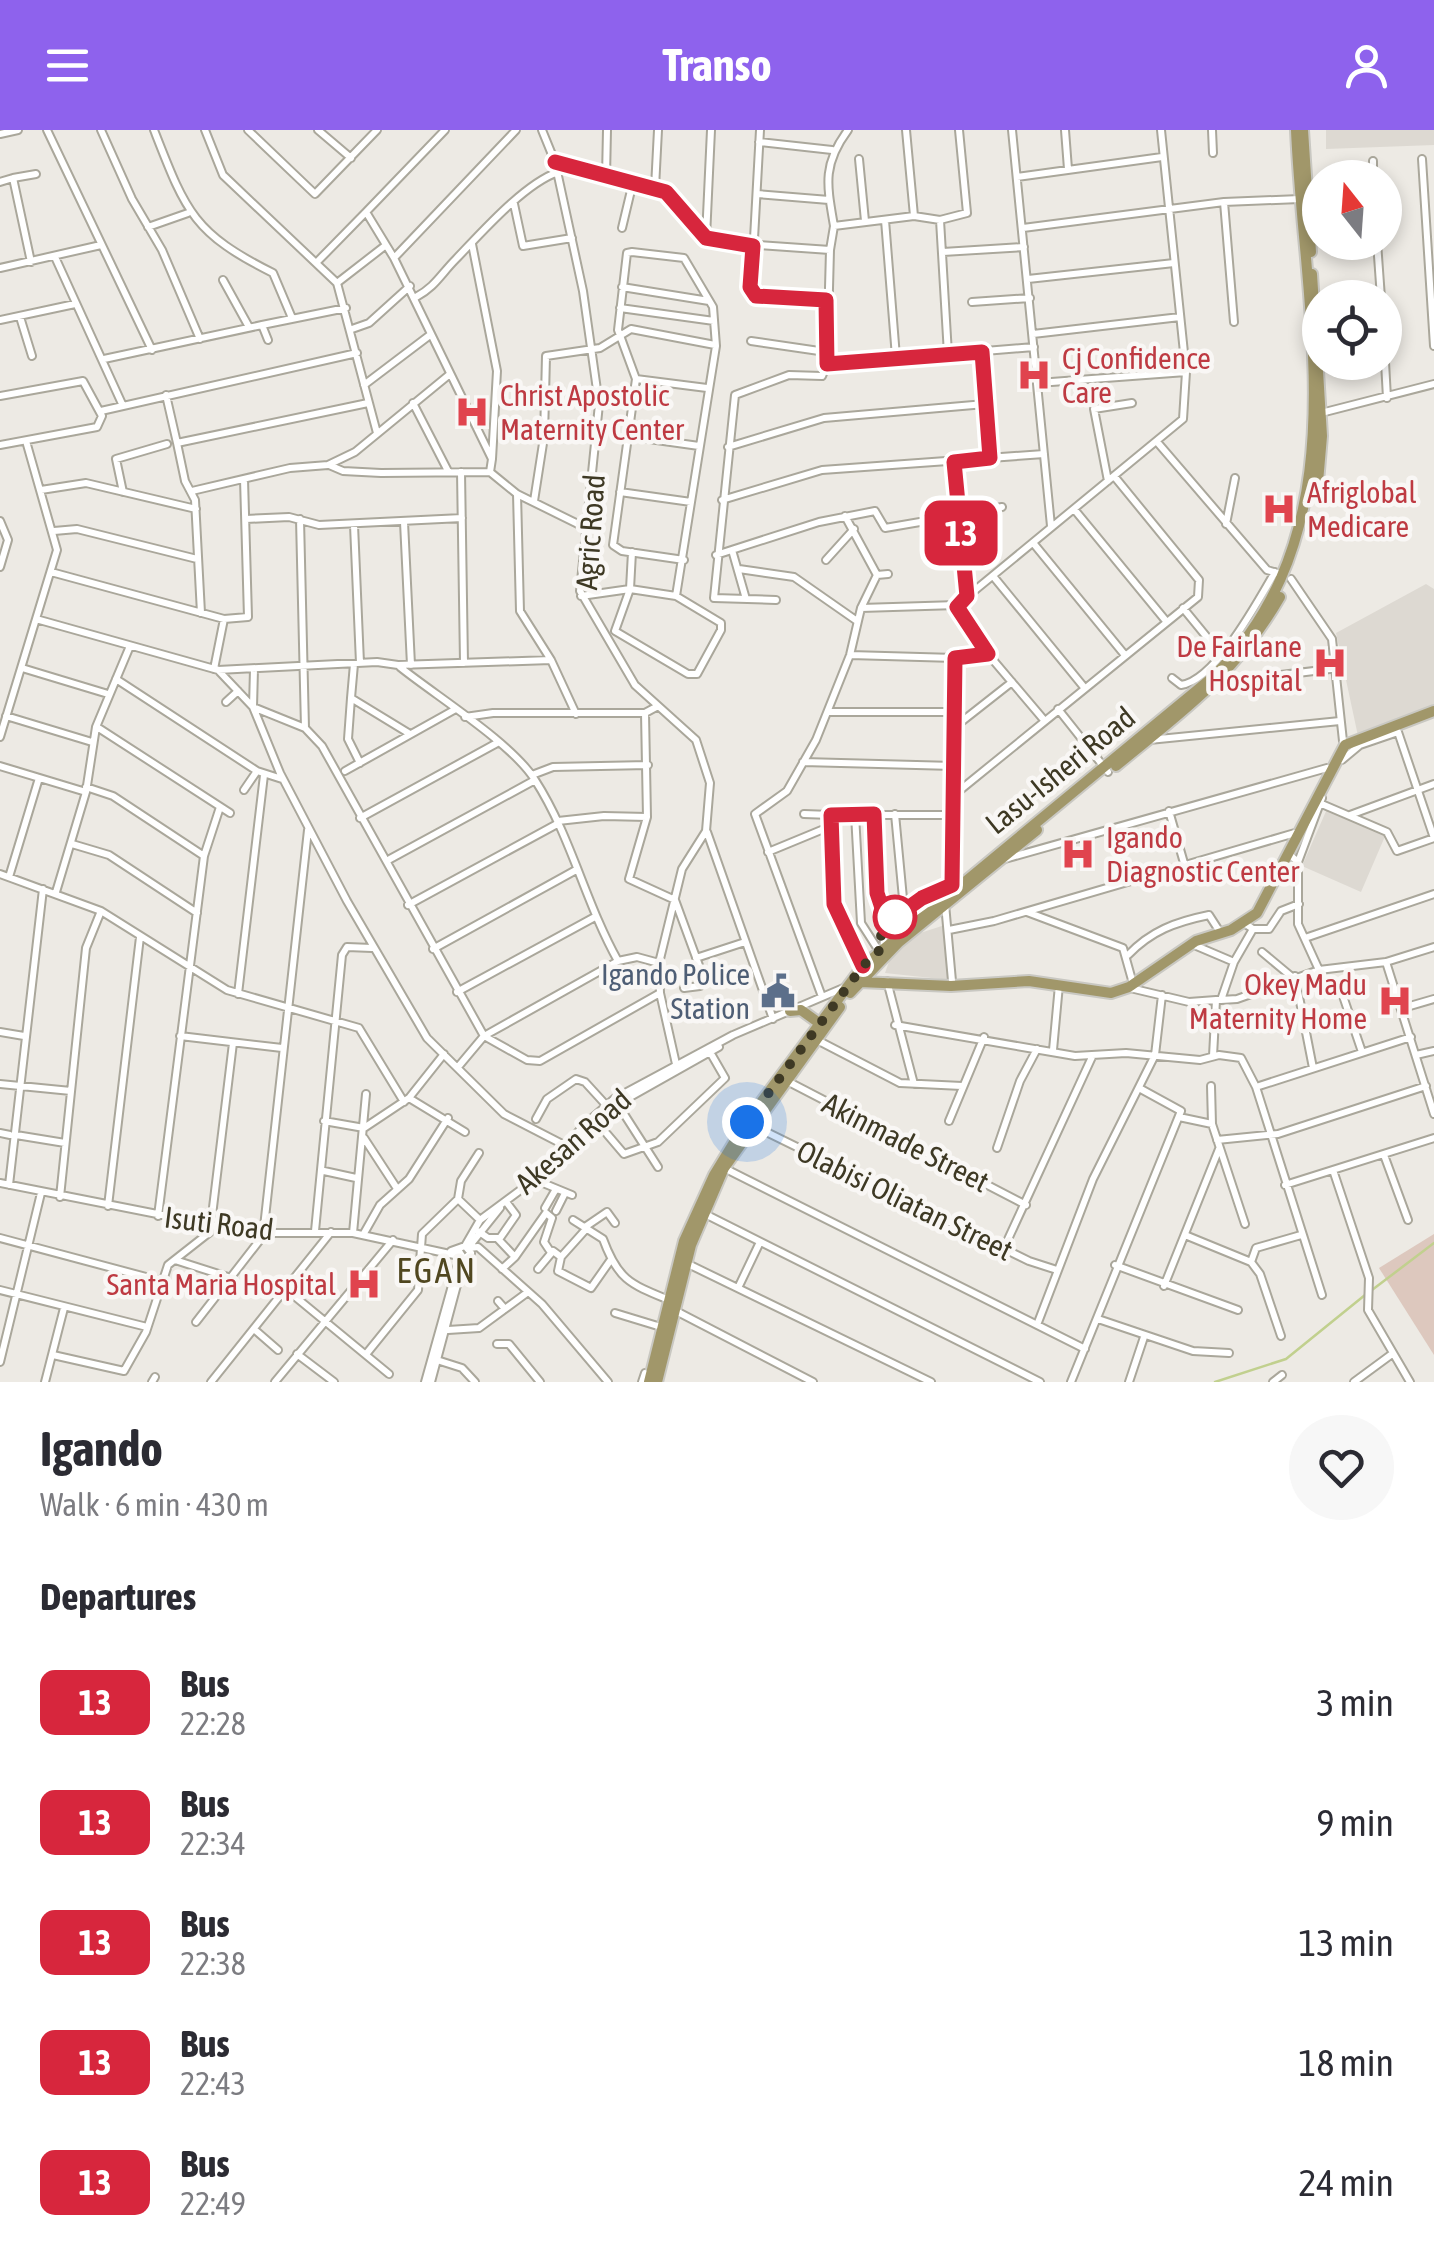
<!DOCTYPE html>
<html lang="en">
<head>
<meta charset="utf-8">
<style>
  :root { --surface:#fff; --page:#f7f7f7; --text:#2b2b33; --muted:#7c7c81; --accent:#8e62ed }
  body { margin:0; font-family:"Asap Condensed",sans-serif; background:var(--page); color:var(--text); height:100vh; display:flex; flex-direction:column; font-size:38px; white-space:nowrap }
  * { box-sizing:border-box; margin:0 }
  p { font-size:32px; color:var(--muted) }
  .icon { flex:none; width:55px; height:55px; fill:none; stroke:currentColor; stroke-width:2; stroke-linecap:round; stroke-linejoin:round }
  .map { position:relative; height:1252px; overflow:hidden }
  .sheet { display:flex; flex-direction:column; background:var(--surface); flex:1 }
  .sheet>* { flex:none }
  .badge { padding:0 20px; border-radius:15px; font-size:35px; line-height:65px }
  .needle { width:65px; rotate:343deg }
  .buttons { position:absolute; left:1302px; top:30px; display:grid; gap:20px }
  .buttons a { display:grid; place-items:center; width:100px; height:100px; border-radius:50%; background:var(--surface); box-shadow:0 5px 15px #0003; font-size:50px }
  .you { position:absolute; width:50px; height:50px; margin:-25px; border:8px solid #fff; border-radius:50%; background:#1a73e8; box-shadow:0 0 0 15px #1a73e833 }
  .map>.badge { position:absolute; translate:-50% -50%; box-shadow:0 0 0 5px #fff }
  h2 { padding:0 40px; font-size:38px; line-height:90px }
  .round { display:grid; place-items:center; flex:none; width:105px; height:105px; border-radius:52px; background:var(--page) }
  .overview { display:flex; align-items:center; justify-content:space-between; height:170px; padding:0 40px }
  h1 { font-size:48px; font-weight:700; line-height:75px }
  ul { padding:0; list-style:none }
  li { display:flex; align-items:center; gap:30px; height:120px; padding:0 40px }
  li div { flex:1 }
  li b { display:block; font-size:38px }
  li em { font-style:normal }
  li .badge { min-width:110px; font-weight:700; text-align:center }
  header { display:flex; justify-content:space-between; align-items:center; height:130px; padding:0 40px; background:var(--accent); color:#fff; font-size:45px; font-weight:700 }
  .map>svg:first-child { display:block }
</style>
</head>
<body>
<header><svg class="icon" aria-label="menu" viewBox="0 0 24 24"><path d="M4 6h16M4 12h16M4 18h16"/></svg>Transo<svg class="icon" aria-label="person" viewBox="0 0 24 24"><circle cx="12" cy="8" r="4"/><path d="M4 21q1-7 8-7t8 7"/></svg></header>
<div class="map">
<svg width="1434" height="1252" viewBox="0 0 1434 1252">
  <rect width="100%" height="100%" fill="#edeae4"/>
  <path fill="#ddd9d2" d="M 1326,0 L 1434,0 L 1434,15 L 1326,19 Z
    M 1426,454 L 1434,459 L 1434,578 L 1358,606 L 1336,503 Z
    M 1327,679 L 1386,704 L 1361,762 L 1302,736 Z
    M 948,794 L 950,850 L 885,843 L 891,826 L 917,804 Z"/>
  <path fill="#ddc8be" d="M 1434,1104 L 1434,1225 L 1379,1138 Z"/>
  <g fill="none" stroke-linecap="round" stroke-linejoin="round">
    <path stroke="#c1d08e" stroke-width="2.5" d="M 1372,1160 L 1434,1113
      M 1215,1252 L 1286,1229 L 1365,1165"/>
    <g stroke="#aaa79b" stroke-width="10">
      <path id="minor" d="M 47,0 L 152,220
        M 101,0 L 132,69 L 162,120 L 200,209
        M 154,0 C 186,82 193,103 273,143 L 292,188
        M 205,0 L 223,45 L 337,153 L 377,303
        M 248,0 L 315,64 L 377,0
        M 318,0 L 351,28
        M 542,0 L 555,32 L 583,161 L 599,274 L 580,461 L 635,555 L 696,610 L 710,653 L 706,701 L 682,739 L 659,833 L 660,863 L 676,934
        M 760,0 L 751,163 L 826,169
        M 906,0 L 914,86
        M 1012,0 L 1051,396
        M 1065,0 L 1068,39
        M 1212,0 L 1213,23
        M 0,4 L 18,0
        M 759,12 L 832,20
        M 859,29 L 865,91
        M 1422,29 L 1434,216
        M 1373,31 L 1373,48
        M 556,32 L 666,63 L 705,108 L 717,112 L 830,120 L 834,96 L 914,86 L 940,90
        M 606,47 L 607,0
        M 1017,47 L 1162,27
        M 13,48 L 36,44
        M 0,52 L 13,48 L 31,132
        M 655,58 L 658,0
        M 757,64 L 829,70
        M 1224,72 L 1234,192
        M 514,74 L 523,116 L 572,108
        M 885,90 L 896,227
        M 834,96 C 827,55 822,35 848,0
        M 148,97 L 188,83
        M 622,98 L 633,52
        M 1023,98 L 1224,72 L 1300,69
        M 706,107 L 711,0
        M 1377,112 L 1381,168
        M 472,114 L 497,241 L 492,329
        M 943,122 L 1024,117
        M 55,127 L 123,276
        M 394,128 L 366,82 L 445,0
        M 316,133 L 366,82
        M 0,138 L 101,115
        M 1028,149 L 1174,133
        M 223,150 L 249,197
        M 337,153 L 386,115
        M 622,157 L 709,171
        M 416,167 C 435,157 441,144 456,129 C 482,102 524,54 558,42
        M 972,172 L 1030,168
        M 620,178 L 714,191
        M 20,187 L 32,226
        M 0,190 L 75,174
        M 352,199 L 369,193 L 410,156
        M 1033,204 L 1180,187
        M 268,210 L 262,195 L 346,178
        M 751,211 L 826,222
        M 982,222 L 990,329
        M 948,224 L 940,90 L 967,83 L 959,0
        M 104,229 L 262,195
        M 1385,232 L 1387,268
        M 827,234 L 1034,217
        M 636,249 L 707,258
        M 1038,253 L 1186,242
        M 364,255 L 430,205
        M 166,265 L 177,313 L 368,273
        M 0,266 L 83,251 L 102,286 L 97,297 L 0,315
        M 413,273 L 448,341
        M 101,281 L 357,223
        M 1321,283 L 1434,254
        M 628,306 L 699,316
        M 177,313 L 185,351 L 195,370 L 201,483
        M 1158,313 L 1267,440 L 1284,445
        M 728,317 L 824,288 L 985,274
        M 954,331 L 967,465
        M 329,335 L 343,341 L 381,343 L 490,342 L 517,364 L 586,398
        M 461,342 L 464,533
        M 490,342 L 492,329 L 394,128 L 516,0
        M 1108,351 L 1094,279 L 1132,273
        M 41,360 L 86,353 L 196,379
        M 192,361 L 290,338 L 328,335 L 355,322 L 450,244
        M 123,362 L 116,329 L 167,314
        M 620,362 L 691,372
        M 517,364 L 520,481 L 551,530
        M 722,370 L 822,340 L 1044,324
        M 534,371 L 544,307 L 546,226 L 600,218 L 631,199 L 715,215
        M 1074,379 L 1166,491
        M 960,385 L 1002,377
        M 246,389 L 289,387 L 319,395 L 462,388
        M 300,389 L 305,598
        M 0,391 L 8,410 L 0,437
        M 404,392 L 411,535
        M 1226,394 L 1235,348
        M 354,395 L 360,533
        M 54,401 L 77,399 L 197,429
        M 1034,414 L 1124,524
        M 732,420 L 746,469
        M 716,425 L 819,392 L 875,381 L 885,398 L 920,392
        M 826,430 L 854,399
        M 739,439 L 794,447 L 857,491
        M 51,442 L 224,489 L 248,487 L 244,349
        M 877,445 L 888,444
        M 993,446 L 1083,556
        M 1291,449 L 1332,509 L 1343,611
        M 630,459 L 676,466 L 721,493 L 721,500 L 697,544 L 688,544 L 615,501 Z
        M 581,466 L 630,459 L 632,422
        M 676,466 L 716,216 L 713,177 L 684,128 L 632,122 L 627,123 L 618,200 L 636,249 L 613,415 L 622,421 L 684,430
        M 776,470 L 714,468 L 735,265 L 789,245 L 822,246 L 827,234 L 830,120
        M 957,475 L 988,524 L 1044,590
        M 861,478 L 957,475 L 1183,289 L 1186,242 L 1161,0
        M 1183,478 L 1224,528
        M 36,489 L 218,540 L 377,532 L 398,535 L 551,530 L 576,584
        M 850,525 L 955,528 L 988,524
        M 400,537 C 436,566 512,613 535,650 C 571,706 585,772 618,831 L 637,827 L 659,833
        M 22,538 L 108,564
        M 214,539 L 224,489
        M 254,539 L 253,577 L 305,598 L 322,616 L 484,906 L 527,930 L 540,931 L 660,863
        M 218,540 L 253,577 L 280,643 L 347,771 L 427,908 L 504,984 L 566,1016
        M 1225,545 L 1241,550 L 1338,538
        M 1172,548 L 1181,555 C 1216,550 1258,471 1275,442
        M 116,549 L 257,641 L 282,649
        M 351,568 L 354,534
        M 226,572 L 238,561
        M 1058,579 L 1108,642
        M 828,582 L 956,582
        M 645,583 L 647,687 L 629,749 L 675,770 L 704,849 L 700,856 L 684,858
        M 6,586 L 92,612
        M 465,587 L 493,583 L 645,583 L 658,576
        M 956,596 L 1012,552
        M 97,597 L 230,683
        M 1398,602 L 1434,708
        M 0,607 L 57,420 L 26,311
        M 1149,610 L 1340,591
        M 1342,630 L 1360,615 L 1398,602
        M 803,632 L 954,636
        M 360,633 L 348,609 L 351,568 L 410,604
        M 0,636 L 86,662
        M 345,641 L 454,580
        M 532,645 L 553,637 L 648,635
        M 86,657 L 113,666 L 204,726
        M 244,660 L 257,641
        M 954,665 L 1198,467 L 1199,450 L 1114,346
        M 1317,672 L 1387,702 L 1397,721 L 1434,708
        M 1169,681 L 1184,733
        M 804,684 L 831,685
        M 855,684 L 861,793 L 879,821
        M 874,684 L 877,763 L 887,793
        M 895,684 L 904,779
        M 1350,685 L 1434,654
        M 360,688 L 497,613
        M 558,691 L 604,686 L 647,687
        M 831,697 L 833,774 L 863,836
        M 707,702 L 773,889
        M 72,714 L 109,725 L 197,783
        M 768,722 L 831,696 L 831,685 L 951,685
        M 1290,725 L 1298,732 L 1298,794 L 1319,840 L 1386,832 L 1434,817
        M 390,729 L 535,650
        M 1001,730 L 1327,638
        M 1298,732 L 1322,668
        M 0,744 L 101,781 L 227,860 L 359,898 L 404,972
        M 9,747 L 39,648
        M 953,759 L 955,528
        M 56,762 L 86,662 L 96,597 L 130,516
        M 945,774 L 952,851
        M 408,775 L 559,693
        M 1027,782 L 1123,818 L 1132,850
        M 1244,793 L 1253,799 L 1269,799 L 1281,781 L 1299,774
        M 949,800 L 994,791 L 1295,703
        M 1305,808 L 1434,764
        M 1194,815 L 1234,832
        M 884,816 L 883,796 L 916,771 L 952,755
        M 433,819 L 576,740
        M 1262,822 L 1292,847
        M 1128,825 C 1151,801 1175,792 1209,785 L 1218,799
        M 696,828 L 745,812
        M 1386,832 L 1434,984
        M 1295,846 L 1313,938
        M 887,851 L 914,954
        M 1130,858 L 1189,872 L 1216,870
        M 457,862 L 593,788
        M 238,864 L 264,645
        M 821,864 L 755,684 L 787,661 L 816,610 L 850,525 L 861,478 L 877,445 L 845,386
        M 1343,866 L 1362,922
        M 1221,870 L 1237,869 L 1319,840
        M 1403,878 L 1434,869
        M 895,895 L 1075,926 L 1126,923 L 1200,930 L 1219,925 L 1241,928 L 1256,957 L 1322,1165
        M 0,902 L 24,906
        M 180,906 L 282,918
        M 817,910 L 900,953 L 962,956
        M 1053,920 L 1059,855
        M 1416,925 L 1434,921
        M 1213,926 L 1216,870 L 1221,870 L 1234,832 L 1253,799
        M 458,937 L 484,906 L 618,831
        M 787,951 L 1026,1075
        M 0,954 L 71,961
        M 1211,956 L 1212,994 L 1245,1094
        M 1256,957 L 1411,907
        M 409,968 L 465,1002
        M 617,973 L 658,1037
        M 1179,987 L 1212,994
        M 536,989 L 547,969 L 576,949 L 585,952 L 606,975
        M 324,991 L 364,998 L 409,968 L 444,924
        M 949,991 L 984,907
        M 754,996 L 1029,1131 L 1057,1140
        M 0,1003 L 10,1005
        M 607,1004 L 624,1024 L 658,1012 L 725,948 L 710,922
        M 16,1005 L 65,1013
        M 364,1008 L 396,1057
        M 1217,1010 L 1278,1004 L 1426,956
        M 997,1018 L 1020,951 L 1037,919
        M 1384,1025 L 1408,1090
        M 560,1030 L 609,979 L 719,917
        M 724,1038 L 1085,1219
        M 1333,1040 L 1369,1148 L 1368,1180 L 1410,1252
        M 324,1041 L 356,1048
        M 538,1051 L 572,1065
        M 0,1053 L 223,1097 L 264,1103 L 353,1103 L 459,1126
        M 9,1055 L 43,759
        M 1285,1055 L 1434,1008
        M 60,1067 L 86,818 L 101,781
        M 458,1069 L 480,1090
        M 108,1076 L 140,807
        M 545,1078 L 556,1059
        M 556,1081 L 565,1063
        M 703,1083 L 1040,1252
        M 158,1086 L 204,726 L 220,677
        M 573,1090 L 603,1109 C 618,1150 630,1154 669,1170
        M 585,1097 L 607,1082 L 615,1093
        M 315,1101 L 342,825 L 347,817 L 372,818
        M 478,1101 L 488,1108 L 500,1108 L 516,1085 L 507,1073
        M 353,1103 L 366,964
        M 363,1105 L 380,1075 L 409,1049 L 448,988
        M 1185,1105 L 1251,1132 L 1260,1144 L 1281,1206
        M 0,1108 L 161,1151
        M 498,1109 L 515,1127 L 502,1139
        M 465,1116 L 480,1090 L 546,1041 L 583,996 L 614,969 L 733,905 L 848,856
        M 468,1118 L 500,1078
        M 469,1118 L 478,1117 L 542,1174 L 608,1252
        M 1004,1118 L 1092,927
        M 451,1121 L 465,1116 L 471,1123 L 464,1129 L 459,1121
        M 515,1127 L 546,1083 L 552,1088 L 544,1112 L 550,1121
        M 561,1127 L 587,1098
        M 175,1130 L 228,1147
        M 1251,1132 L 1256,1118 L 1301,1105
        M 686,1133 L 931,1252
        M 1115,1135 L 1238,1180
        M 538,1139 L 553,1121 L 561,1127 L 558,1141 L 591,1158 L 610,1131
        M 1164,1156 L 1219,1019
        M 738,1158 L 760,1112
        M 0,1160 L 147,1197
        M 287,1160 L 389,1244
        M 498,1171 L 505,1179
        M 674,1180 L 813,1252
        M 615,1183 L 661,1197
        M 1098,1189 L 1193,1221 L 1229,1223
        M 196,1192 L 263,1106 L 308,700
        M 1037,1195 L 1093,1049 L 1155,925 L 1162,865
        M 255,1200 L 278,1220
        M 448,1200 L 479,1198 L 528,1162
        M 497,1214 L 509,1214 L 540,1252
        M 367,1223 L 418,1160 L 422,1104 L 458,1069 L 461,1051 L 479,1023
        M 297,1224 L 334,1252
        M 53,1225 L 124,1241 L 146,1202 L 168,1135 L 210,1102 L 233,913
        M 440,1231 L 462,1238 L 475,1252
        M 0,1232 L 41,1063
        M 45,1252 L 64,1178
        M 152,1252 L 155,1247
        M 211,1252 L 331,1102
        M 275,1252 L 393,1110
        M 425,1252 L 460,1127
        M 431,1252 L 464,1129
        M 642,1252 L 645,1243
        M 1071,1252 L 1181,981 L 1139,958
        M 1129,1252 L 1144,1207
        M 1273,1252 L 1282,1245
        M 1354,1252 L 1392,1224"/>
    </g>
    <g stroke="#c9c8c2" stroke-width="14">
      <path id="major" d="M 1303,0 L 1311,122
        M 1312,144 L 1322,306 L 1318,352
        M 1116,636 C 1184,580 1235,545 1280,467
        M 860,852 L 951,856 L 1029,851 L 1111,863 L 1129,857 L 1196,811 L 1231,800 L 1257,783 L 1345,615 L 1434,581
        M 850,863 L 899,812 L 1037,700
        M 790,881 L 801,880 L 819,893
        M 649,1252 L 684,1111 L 714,1045 L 747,991 L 863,836 L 1214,546 C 1362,397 1304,187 1296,0
        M 657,1252 L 691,1115 L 724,1038 L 840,877"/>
    </g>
    <use href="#minor" stroke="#fff" stroke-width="6"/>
    <use href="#major" stroke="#a1976a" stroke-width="10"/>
  </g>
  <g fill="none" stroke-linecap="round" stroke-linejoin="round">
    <g stroke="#fff" stroke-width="22">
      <path id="line" d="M 555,32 L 666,62 L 706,108 L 753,116 L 750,157 L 756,166 L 826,170 L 827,234 L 982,222 L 990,328 L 954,332 L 967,466 L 957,477 L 988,524 L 955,528 L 952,755 L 922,768 L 887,793 L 877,763 L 874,684 L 831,685 L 834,774 L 863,836"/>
    </g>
    <use href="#line" stroke="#d7263d" stroke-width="15"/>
    <path stroke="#3e3924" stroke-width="10" stroke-dasharray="0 18" d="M 747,992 L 863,836 L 884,816 L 880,802 L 895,787"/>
  </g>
  <defs>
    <g id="hospital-bare" transform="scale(2.7)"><path d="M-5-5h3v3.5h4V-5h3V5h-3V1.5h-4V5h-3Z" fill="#e0444e" stroke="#f9f7f5" stroke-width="2.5" paint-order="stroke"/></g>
    <g id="civic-bare" transform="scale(2.7)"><path d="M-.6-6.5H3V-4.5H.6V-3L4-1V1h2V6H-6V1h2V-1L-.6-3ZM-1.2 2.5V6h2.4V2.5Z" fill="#5c6f8a" stroke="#f9f7f5" stroke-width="2.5" paint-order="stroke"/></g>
  </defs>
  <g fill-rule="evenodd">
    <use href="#hospital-bare" x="1034" y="245"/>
    <use href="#hospital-bare" x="472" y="282"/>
    <use href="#hospital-bare" x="1279" y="379"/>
    <use href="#hospital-bare" x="1330" y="533"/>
    <use href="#hospital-bare" x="1078" y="724"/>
    <use href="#civic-bare" x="778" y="861"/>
    <use href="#hospital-bare" x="1395" y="871"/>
    <use href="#hospital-bare" x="364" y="1154"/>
  </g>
  <circle fill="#fff" stroke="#d7263d" stroke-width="5" cx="895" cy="787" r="20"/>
  <g text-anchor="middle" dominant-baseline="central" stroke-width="9" stroke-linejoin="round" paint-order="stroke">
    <g font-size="30" fill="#be3a42" stroke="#f9f7f5" text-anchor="start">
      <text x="1062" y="228">Cj Confidence<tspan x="1062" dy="34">Care</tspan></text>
      <text x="500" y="265">Christ Apostolic<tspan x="500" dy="34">Maternity Center</tspan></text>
      <text x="1307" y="362">Afriglobal<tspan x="1307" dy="34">Medicare</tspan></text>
      <text x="1302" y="516" text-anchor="end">De Fairlane<tspan x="1302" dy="34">Hospital</tspan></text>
      <text x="1106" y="707">Igando<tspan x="1106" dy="34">Diagnostic Center</tspan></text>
      <text x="1367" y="854" text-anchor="end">Okey Madu<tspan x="1367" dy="34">Maternity Home</tspan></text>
      <text x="336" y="1154" text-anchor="end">Santa Maria Hospital</text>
    </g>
    <g font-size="30" fill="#3e3924" stroke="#f9f7f5">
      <text transform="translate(590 402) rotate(-86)">Agric Road</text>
      <text transform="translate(1060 640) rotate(-39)">Lasu-Isheri Road</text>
      <text transform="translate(573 1011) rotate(-41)">Akesan Road</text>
      <text transform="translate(906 1012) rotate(27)">Akinmade Street</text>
      <text transform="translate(905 1070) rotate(26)">Olabisi Oliatan Street</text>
      <text transform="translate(219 1093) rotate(7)">Isuti Road</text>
    </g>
    <g font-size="30" fill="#4e5e75" stroke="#f9f7f5" text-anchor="end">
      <text x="750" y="844">Igando Police<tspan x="750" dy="34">Station</tspan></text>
    </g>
    <g font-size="35" letter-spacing="2.5" fill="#504720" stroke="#f9f7f5">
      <text x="437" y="1140">EGAN</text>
    </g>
  </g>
</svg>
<div class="buttons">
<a><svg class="needle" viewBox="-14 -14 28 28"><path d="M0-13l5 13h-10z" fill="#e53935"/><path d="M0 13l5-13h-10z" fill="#7c7c81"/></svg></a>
<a><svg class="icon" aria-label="locate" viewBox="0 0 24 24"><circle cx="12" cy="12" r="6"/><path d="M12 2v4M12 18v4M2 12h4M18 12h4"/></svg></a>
</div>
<div class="you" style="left:747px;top:992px"></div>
<b class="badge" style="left:961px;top:403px;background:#d7263d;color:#fff">13</b>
</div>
<section class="sheet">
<div class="overview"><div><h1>Igando</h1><p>Walk · 6 min · 430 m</p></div><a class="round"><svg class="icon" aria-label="heart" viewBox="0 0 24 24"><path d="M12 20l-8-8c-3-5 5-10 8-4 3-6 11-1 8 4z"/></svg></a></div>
<h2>Departures</h2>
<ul>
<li><span class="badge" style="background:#d7263d;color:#fff">13</span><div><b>Bus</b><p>22:28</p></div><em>3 min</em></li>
<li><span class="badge" style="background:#d7263d;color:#fff">13</span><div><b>Bus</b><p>22:34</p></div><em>9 min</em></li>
<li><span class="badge" style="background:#d7263d;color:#fff">13</span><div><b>Bus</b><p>22:38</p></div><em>13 min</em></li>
<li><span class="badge" style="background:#d7263d;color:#fff">13</span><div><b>Bus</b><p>22:43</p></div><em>18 min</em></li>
<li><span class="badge" style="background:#d7263d;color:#fff">13</span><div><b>Bus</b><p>22:49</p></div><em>24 min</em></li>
</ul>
</section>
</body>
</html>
